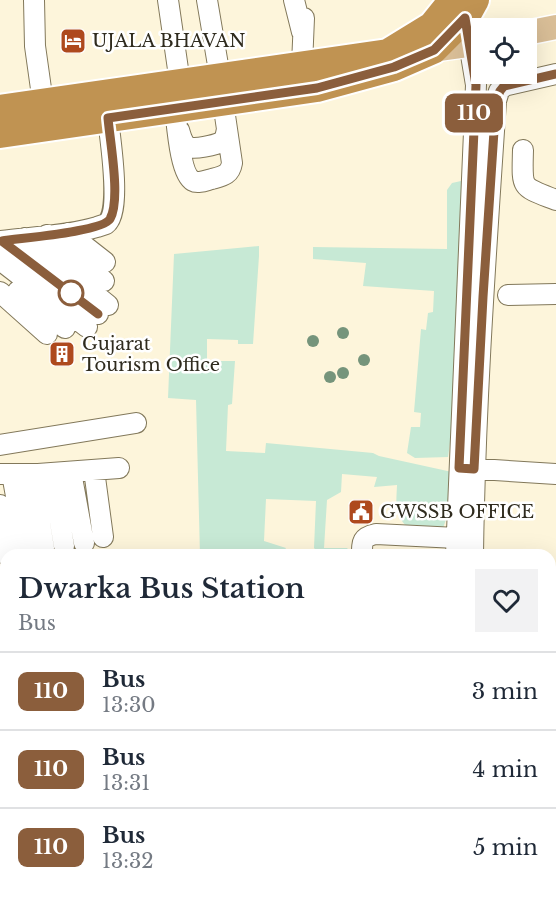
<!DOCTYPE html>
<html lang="en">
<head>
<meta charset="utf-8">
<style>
  :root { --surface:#fff; --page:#f2f2f3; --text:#1f2937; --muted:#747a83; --line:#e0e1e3 }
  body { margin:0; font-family:"Libre Baskerville",serif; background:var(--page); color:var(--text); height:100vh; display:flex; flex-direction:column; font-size:22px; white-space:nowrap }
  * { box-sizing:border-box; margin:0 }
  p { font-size:20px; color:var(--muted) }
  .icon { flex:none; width:33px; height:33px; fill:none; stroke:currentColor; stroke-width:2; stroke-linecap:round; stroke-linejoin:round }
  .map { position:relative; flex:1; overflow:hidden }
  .side { position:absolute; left:0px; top:549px; width:556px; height:348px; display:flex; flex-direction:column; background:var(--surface); border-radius:18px 18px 0 0; box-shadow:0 6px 24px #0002 }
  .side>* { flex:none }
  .badge { padding:0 12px; border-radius:9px; font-size:21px; line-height:39px }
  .tools { position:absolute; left:471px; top:18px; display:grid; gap:12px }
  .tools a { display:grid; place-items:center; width:66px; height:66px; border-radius:0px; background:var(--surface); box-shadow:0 6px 24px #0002; font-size:30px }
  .map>.badge { position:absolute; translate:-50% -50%; box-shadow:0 0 0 3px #fff }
  .round { display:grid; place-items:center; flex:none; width:63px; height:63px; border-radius:0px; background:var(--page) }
  .headline { display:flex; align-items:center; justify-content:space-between; height:102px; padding:0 18px }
  h1 { font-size:28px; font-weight:600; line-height:45px }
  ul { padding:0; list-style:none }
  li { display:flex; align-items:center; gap:18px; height:78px; padding:0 18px; border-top:2px solid var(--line) }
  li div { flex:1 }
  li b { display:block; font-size:22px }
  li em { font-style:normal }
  li .badge { min-width:66px; font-weight:700; text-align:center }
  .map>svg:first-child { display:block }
</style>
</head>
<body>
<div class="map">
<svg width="556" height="897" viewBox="0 0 556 897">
  <rect width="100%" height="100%" fill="#fdf5db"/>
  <path fill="#c7e9d5" d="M 461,181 L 467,183 L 451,436 L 448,457 L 415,458 L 407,453 L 411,427 L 420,427 L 421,413 L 414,412 L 421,329 L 426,330 L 428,313 L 433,312 L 434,291 L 363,286 L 366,263 L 313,259 L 313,247 L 447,249 L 447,190 L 452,183 Z
    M 259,246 L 259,256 L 253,344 L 238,344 L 238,340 L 207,339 L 207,361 L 235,361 L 232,404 L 228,405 L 226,451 L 265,453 L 266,443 L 373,453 L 379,456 L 452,472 L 451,505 L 441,534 L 412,532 C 394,515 396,509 397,485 L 374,487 L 377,477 L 342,474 L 341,492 L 327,500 L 324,548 L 347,548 L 353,555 L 320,555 L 314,548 L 316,501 L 266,499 L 264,541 L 286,548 L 282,555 L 200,555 L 196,400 L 168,398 L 174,254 Z
    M 551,865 L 556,897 L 446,897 L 448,891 L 550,891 Z"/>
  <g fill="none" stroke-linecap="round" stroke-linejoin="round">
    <g stroke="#82785a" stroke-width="22">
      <path id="minor" d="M 34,0 L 35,46 L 43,103
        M 168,0 L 180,83
        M 207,0 L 220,77
        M 294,0 L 302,32
        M 298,74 L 302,65 L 304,18
        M 175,109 C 177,124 180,174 193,181 C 198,184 207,180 212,179 C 223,176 230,175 232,163 L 223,102 L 236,98
        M 179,130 C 181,136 182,143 188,147 C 193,150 216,145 221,142 C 226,139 226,133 227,129
        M 523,150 C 522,190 520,186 556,200
        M 68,233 L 105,262
        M 47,235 L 104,281
        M 25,238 L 108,305
        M 0,241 C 32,237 66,236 97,227 C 100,226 103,225 106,224 C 122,213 110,138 108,119
        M 2,241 L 98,314
        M 0,260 L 87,327
        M 18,291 L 65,328
        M 0,292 L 47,334
        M 508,295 L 556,294
        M 0,445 L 136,423
        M 463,468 L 556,474
        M 94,470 L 103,537
        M 71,472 L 84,543
        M 52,473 L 64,546
        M 0,474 L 38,474 L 119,468
        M 12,474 L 26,551
        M 32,474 L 44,548
        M 0,505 L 7,555
        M 362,555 C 362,541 362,537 376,534 L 457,538
        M 456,555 L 476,85 L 467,31
        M 473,555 C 475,403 486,252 496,101 L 499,91 L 504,86 L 556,74
        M 0,589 L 6,591
        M 0,634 L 6,637
        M 550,648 L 556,649
        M 550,687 L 556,686
        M 550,739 L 556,784
        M 498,891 L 500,897
        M 354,897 L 356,891
        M 393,897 L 395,891"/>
    </g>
    <g stroke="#fff" stroke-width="27">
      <path id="major" d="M 526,33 L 556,27
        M 424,51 L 482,43"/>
    </g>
    <g stroke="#fff" stroke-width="32">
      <path id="highway" d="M 0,109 L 388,53 L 432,26 L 453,0
        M 0,134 L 317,88 L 394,67 L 433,50 L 465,18 L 475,0"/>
    </g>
    <use href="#minor" stroke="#fff" stroke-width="20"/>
    <use href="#major" stroke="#d9be97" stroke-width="24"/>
    <use href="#highway" stroke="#c09352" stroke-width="28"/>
  </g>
  <g fill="#75947b">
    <circle cx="343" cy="333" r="6"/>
    <circle cx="313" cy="341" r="6"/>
    <circle cx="364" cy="360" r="6"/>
    <circle cx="343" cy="373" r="6"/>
    <circle cx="330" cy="377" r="6"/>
  </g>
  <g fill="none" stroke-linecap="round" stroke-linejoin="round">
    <g stroke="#fff" stroke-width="14">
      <path id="line" d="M 98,314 L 2,241 C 20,238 102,232 110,219 C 121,200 110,142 108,118 L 317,88 L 394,67 L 434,50 L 465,18 L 476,85 L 459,468 L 474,469 L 483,297 L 496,101 L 500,91 L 504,86 L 556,74"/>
    </g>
    <use href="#line" stroke="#8b5e3c" stroke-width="9"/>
  </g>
  <defs>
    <g id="hotel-square" transform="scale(1.35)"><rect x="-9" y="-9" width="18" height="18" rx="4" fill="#ae491d" stroke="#fff"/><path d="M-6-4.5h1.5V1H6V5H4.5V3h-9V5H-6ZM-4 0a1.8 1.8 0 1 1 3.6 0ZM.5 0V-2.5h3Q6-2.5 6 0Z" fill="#fff"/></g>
    <g id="building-square" transform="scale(1.35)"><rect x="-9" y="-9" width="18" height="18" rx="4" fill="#ae491d" stroke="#fff"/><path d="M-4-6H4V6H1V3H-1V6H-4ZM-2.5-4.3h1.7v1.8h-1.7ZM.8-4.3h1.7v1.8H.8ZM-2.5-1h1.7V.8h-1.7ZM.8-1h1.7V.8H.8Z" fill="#fff"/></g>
    <g id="civic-square" transform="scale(1.35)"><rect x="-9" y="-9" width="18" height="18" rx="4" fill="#ae491d" stroke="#fff"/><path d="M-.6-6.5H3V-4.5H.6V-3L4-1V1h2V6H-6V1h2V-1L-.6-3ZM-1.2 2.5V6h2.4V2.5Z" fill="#fff"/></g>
  </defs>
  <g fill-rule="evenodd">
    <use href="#hotel-square" x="73" y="41"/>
    <use href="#building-square" x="62" y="354"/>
    <use href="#civic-square" x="361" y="512"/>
  </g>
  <circle fill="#fff" stroke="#8b5e3c" stroke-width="3" cx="71" cy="293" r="12"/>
  <g text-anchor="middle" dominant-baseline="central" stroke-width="5" stroke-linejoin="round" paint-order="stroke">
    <g font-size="18" fill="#2f2b1e" stroke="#fff" text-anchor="start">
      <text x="92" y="41">UJALA BHAVAN</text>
      <text x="82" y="344">Gujarat<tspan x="82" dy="21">Tourism Office</tspan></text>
      <text x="380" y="512">GWSSB OFFICE</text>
    </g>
  </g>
</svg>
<div class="tools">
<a><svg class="icon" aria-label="locate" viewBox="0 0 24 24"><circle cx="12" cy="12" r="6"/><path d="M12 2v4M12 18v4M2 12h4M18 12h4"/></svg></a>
</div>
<b class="badge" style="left:474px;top:113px;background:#8b5e3c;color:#fff">110</b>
<section class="side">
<div class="headline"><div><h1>Dwarka Bus Station</h1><p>Bus</p></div><a class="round"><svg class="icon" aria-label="heart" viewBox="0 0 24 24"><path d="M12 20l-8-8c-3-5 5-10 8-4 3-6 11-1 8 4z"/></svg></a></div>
<ul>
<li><span class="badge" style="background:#8b5e3c;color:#fff">110</span><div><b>Bus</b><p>13:30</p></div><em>3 min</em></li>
<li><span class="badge" style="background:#8b5e3c;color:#fff">110</span><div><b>Bus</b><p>13:31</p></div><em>4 min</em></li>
<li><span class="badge" style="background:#8b5e3c;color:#fff">110</span><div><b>Bus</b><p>13:32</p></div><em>5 min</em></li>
</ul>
</section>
</div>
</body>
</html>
